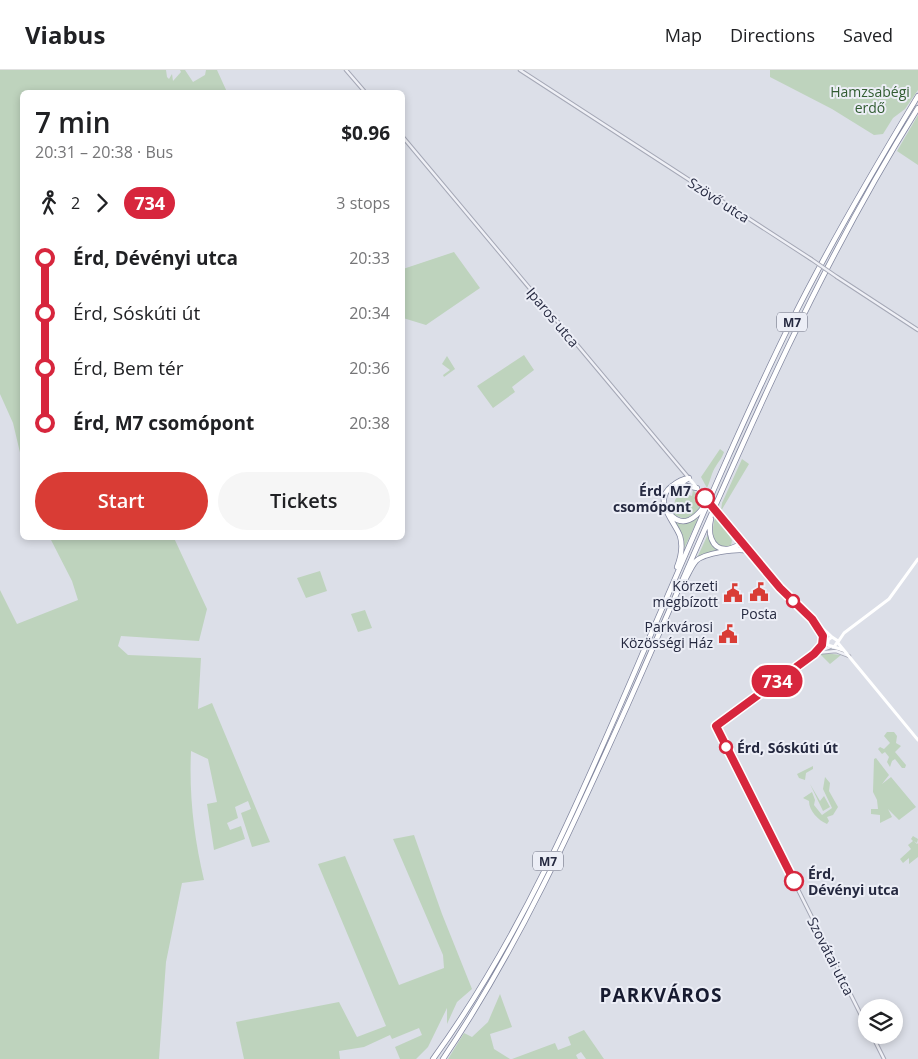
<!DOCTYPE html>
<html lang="en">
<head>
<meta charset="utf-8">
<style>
  :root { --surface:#fff; --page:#f6f6f6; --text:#202124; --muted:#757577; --line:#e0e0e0; --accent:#d93c35 }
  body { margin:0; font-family:"Open Sans",sans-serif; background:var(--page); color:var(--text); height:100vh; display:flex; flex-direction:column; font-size:19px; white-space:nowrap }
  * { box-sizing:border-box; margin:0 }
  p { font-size:16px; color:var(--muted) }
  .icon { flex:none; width:28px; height:28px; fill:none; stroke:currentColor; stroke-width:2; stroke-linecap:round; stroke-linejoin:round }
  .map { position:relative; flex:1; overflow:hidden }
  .sheet { position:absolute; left:20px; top:20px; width:385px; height:450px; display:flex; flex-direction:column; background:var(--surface); border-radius:8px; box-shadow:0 2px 8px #0003 }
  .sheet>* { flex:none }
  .badge { padding:0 10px; border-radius:16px; font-size:18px; line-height:32px }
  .controls { position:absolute; left:858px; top:929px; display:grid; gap:10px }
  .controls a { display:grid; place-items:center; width:45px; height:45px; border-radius:50%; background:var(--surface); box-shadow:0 2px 8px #0003; font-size:25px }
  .map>.badge { position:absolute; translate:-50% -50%; box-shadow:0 0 0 2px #fff }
  .legs { display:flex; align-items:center; gap:8px; height:55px; padding:0 15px; font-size:16px }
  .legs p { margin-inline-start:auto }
  .head { display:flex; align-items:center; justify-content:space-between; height:85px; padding:0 15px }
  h1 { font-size:28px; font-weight:600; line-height:38px }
  .cta { display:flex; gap:10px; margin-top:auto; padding:10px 15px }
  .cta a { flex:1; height:58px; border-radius:30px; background:var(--accent); color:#fff; font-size:20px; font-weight:600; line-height:58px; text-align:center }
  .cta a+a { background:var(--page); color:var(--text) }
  ul { padding:0 15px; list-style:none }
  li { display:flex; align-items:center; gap:18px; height:55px; font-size:19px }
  li i { display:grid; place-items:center; width:8px; height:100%; margin:0 6px; background:currentColor }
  li i::after { content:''; width:12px; height:12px; margin:-6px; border:4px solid; border-radius:50%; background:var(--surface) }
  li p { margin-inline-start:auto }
  li:first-child i { background:linear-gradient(#0000 50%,currentColor 0) }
  li:last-child i { background:linear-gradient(currentColor 50%,#0000 0) }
  header { display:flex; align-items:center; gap:30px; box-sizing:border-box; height:70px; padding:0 25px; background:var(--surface); border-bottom:1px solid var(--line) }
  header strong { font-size:24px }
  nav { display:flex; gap:28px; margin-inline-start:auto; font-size:18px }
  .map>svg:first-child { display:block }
</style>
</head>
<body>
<header>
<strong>Viabus</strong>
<nav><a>Map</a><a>Directions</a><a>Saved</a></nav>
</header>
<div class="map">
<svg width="918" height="989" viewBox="0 0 918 989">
  <rect width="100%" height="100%" fill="#dcdfe8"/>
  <path fill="#bed3bd" d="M 0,0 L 166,0 L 167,7 L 169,9 L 172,4 L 173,11 L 181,2 L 180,0 L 185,0 L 193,12 L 205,5 L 206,0 L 217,0 L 227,22 L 22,22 L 22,391 L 13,353 L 0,324 Z
    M 770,0 L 918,0 L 918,20 L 905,39 L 893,48 L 883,64 L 874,65 L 832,39 L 770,7 Z
    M 918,45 L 918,95 L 897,81 Z
    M 454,182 L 480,218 L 426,255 L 403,248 L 403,199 Z
    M 524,285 L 534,300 L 512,317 L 515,322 L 493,338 L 477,316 Z
    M 447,286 L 455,299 L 444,307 L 443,305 L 450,300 L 442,294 Z
    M 720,379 L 724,382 C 722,388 719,391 716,396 C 712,401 710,412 707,418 L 701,407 Z
    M 742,389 L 749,394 L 721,441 L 722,433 Z
    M 693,420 L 703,430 L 696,443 L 685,449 L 674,445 L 668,435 L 674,438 L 675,430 L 681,422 L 692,426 Z
    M 716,445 L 732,470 L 731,476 C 710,484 711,457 716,445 Z
    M 697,448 L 698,449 L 683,481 L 674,451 L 688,453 Z
    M 708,464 L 710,470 L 721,481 L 697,488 Z
    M 50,468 L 174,468 L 207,539 L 199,571 L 121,566 L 118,576 L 128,585 L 201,588 L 198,639 L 212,633 L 270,772 L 252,777 L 241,743 L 251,739 L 248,731 L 235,737 L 238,748 L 227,753 L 230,760 L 241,756 L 245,769 L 214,780 L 207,734 L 217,732 L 208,689 L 191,681 C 189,726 194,767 204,810 L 182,813 L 166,892 L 159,989 L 0,989 L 0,520 L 17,554 L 78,530 L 72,511 Z
    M 320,501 L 327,521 L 306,528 L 297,508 Z
    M 365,540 L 372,558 L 358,562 L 351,544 Z
    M 824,583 L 841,585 L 830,594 L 820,584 Z
    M 887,662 L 894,662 L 897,666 L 896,673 L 901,676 L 895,682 L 906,695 L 905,698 L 902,698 L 895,689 L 892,691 L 890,697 L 887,692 L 889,687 L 885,682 L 882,684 L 878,679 L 880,677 L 884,679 L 890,673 L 884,666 Z
    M 876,688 L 889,705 L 882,714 L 891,707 L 916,737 L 899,750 L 888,739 L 892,747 L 880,753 L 880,745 L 871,744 L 871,739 L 878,739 L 877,730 L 873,722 L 874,689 Z
    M 813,696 L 813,699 L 806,703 L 805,710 L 799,708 L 797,704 Z
    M 825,707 L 830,713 L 829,721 L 838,737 L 833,745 L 827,747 L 829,751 L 827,754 C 818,750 809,741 809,731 L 803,728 L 812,722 L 815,730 L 814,735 L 822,745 L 832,738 L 823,719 Z
    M 810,714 L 820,731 L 824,726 L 830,737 L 823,741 Z
    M 414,765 L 442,844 L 472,919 L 457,932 L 447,954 L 447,938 L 428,977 L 416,989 L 400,989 L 395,977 L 422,965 L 419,958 L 392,969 L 390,965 L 364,977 L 339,981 L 340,989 L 244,989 L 236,952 L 339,932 L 357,967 L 386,956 L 318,794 L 345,786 L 399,915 L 444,898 L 443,885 L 393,769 Z
    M 913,766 L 918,769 L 917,773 L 914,771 L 917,774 L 918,773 L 918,787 L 909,794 L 909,788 L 903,793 L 900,789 L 911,779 L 908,775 L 913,771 L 911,769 Z
    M 500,924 L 512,957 L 490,964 L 494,979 L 510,989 L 448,989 L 464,963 L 472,967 L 488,952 Z
    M 584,960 L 604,989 L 586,989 L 581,982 L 576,985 L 578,989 L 512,989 L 555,973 L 558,980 L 571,975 L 568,967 Z"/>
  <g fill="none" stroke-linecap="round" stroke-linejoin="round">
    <path stroke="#b7bbc6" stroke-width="3" stroke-dasharray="3 1.5" stroke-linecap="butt" d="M 705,428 L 718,443"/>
    <g stroke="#a5a8b6" stroke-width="4.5">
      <path id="tertiary" d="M 346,0 L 365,22
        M 520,0 L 811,189
        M 402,66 L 688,407
        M 837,207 L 918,260
        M 827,573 L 721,652 L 717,658 L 866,955
        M 820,577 L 823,572 L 822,563
        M 820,581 L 830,577
        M 816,583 L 836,581 L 849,586
        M 872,965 L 884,989"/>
    </g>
    <g stroke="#8388a0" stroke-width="6">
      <path id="motorway" d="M 681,415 L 697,418
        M 676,416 L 689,408
        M 670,444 C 683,459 696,448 705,435
        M 711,449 C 708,461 710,480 727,479 C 732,479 737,475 742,474
        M 677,497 C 681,487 683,476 680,466 C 674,450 652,431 672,416 C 677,412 682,409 689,408
        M 682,515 C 687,508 690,498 696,491 C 704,483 738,478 748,481
        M 433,989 C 533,852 600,680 668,525 C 708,432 748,339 793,248 C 831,172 874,99 918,26
        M 443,989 C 518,878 573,756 628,634 C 718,432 800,226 918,38"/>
    </g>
    <use href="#tertiary" stroke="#eff0f6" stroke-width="2.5"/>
    <path stroke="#fff" stroke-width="3" d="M 689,408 L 705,428
      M 718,443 L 780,518 L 832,567
      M 817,556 L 828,570
      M 838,572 L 844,563 L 889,529 L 918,489
      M 838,573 L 918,670
      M 834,577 L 838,571 L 832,567 L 828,570 L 828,575 L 843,580"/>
    <use href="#motorway" stroke="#fff" stroke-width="4.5"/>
    <g stroke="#a5a8b6" stroke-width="4.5" stroke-linecap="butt">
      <path id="tertiary-bridge" d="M 811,189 L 837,207"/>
    </g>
    <use href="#tertiary-bridge" stroke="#eff0f6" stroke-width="2.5"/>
  </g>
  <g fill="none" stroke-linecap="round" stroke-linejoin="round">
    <g stroke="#fff" stroke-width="11">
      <path id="line-1" d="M 705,428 L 780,518 L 812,549 L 823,566 L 822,575 L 814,584 L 716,656 L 794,811"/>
    </g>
    <use href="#line-1" stroke="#d7263d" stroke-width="8"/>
  </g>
  <defs>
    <g id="civic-bare" transform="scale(1.5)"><path d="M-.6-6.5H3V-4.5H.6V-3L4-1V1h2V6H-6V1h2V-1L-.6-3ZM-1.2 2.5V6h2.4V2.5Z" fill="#d93c35" stroke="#eceef6" stroke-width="2.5" paint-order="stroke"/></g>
  </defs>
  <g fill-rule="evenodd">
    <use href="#civic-bare" x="759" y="522"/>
    <use href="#civic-bare" x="733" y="523"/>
    <use href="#civic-bare" x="728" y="564"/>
  </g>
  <g fill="#fff" stroke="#d7263d" stroke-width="2.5">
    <circle cx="705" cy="428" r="9"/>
    <circle cx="793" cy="531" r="6"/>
    <circle cx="726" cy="677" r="6"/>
    <circle cx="794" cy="811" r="9"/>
  </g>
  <g text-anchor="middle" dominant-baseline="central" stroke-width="4" stroke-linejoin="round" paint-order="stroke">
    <g fill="#eceef6" stroke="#616477" stroke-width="1">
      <rect x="777" y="242.5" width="30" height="19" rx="4"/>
      <rect x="533" y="781.5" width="30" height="19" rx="4"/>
    </g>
    <g font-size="12" font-weight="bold" fill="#252940">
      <text x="792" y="252">M7</text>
      <text x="548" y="791">M7</text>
    </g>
    <g font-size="14" fill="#315c31" stroke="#eceef6">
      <text x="870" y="21">Hamzsabégi<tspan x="870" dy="16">erdő</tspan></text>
    </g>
    <g font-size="14" fill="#252940" stroke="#eceef6">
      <text transform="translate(719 130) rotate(33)">Szövő utca</text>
      <text transform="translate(553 247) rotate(50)">Iparos utca</text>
      <text transform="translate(831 886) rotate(63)">Szovátai utca</text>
    </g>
    <g font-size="14" font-weight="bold" fill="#252940" stroke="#eceef6" text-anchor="start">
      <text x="691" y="420" text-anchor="end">Érd, M7<tspan x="691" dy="16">csomópont</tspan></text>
      <text x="737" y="677">Érd, Sóskúti út</text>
      <text x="808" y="803">Érd,<tspan x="808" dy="16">Dévényi utca</tspan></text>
    </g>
    <g font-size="14" fill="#252940" stroke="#eceef6" text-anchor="end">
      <text x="718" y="515">Körzeti<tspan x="718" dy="16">megbízott</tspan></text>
      <text x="759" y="543" text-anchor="middle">Posta</text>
      <text x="713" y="556">Parkvárosi<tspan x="713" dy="16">Közösségi Ház</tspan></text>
    </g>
    <g font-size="19" font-weight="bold" letter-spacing="1" fill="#171b30" stroke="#eceef6">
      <text x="661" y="925">PARKVÁROS</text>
    </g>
  </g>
</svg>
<div class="controls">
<a><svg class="icon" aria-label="layers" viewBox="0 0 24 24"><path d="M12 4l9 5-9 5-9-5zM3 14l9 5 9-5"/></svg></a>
</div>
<b class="badge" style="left:777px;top:611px;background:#d7263d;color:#fff">734</b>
<section class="sheet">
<div class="head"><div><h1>7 min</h1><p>20:31 – 20:38 · Bus</p></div><b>$0.96</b></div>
<div class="legs"><svg class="icon" aria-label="walk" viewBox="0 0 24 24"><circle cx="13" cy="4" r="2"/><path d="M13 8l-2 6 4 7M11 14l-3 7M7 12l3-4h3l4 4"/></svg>2<svg class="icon" aria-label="forward" viewBox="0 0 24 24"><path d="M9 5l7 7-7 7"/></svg><b class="badge" style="background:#d7263d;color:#fff">734</b><p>3 stops</p></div>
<ul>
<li><i style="color:#d7263d"></i><b>Érd, Dévényi utca</b><p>20:33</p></li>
<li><i style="color:#d7263d"></i><span>Érd, Sóskúti út</span><p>20:34</p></li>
<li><i style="color:#d7263d"></i><span>Érd, Bem tér</span><p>20:36</p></li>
<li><i style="color:#d7263d"></i><b>Érd, M7 csomópont</b><p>20:38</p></li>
</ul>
<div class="cta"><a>Start</a><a>Tickets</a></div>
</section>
</div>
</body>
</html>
